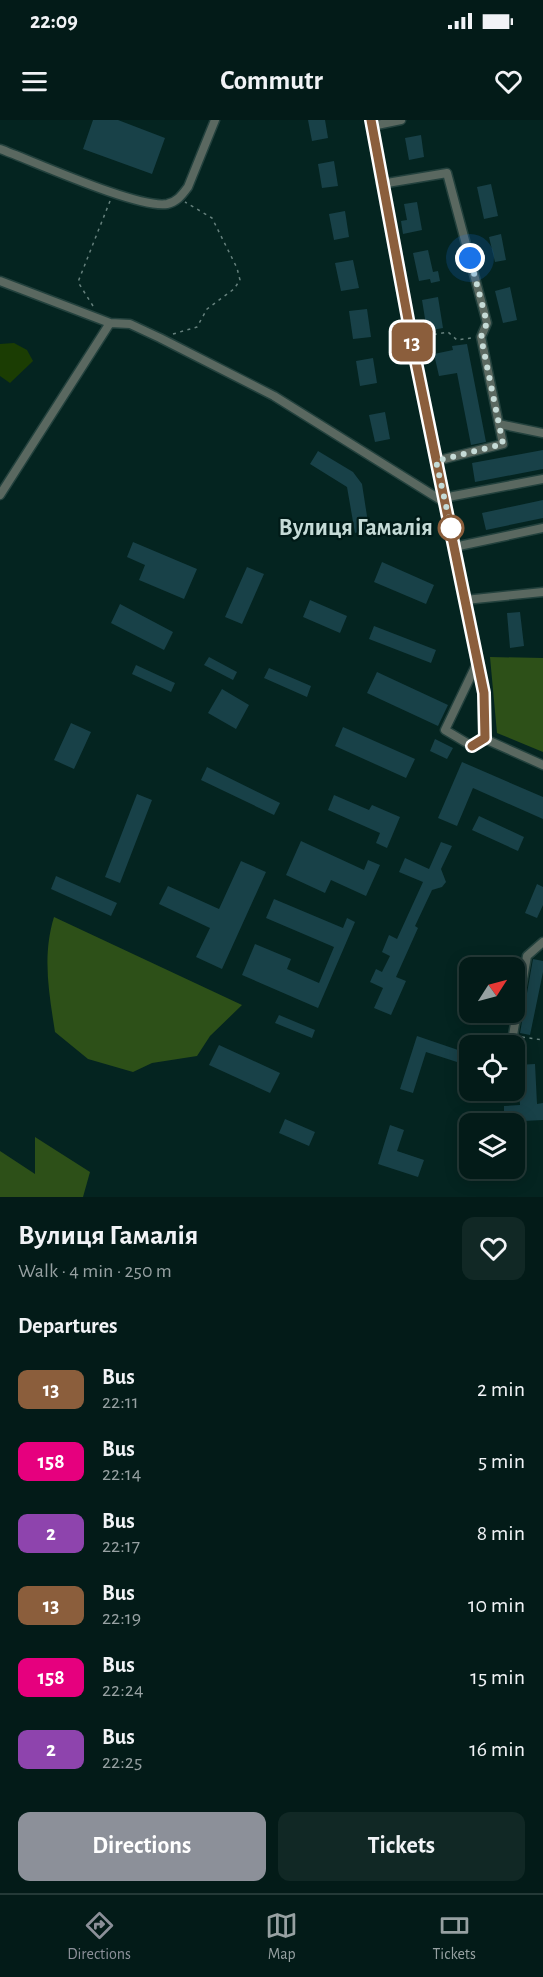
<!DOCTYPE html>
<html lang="en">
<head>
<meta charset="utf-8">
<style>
  :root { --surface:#031b18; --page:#112825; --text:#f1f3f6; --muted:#97a1a2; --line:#243937; --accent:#8c9099 }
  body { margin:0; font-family:"Alegreya Sans",sans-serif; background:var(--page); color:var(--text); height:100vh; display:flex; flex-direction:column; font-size:22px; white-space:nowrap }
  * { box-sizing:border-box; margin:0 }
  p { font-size:20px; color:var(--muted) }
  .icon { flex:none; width:33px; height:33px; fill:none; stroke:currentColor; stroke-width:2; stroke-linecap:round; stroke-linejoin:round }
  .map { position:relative; height:1077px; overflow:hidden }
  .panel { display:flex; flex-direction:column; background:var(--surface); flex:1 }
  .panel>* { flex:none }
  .badge { padding:0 12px; border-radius:9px; font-size:21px; line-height:39px }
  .needle { width:39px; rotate:54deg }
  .buttons { position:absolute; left:459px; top:837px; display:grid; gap:12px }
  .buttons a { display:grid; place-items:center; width:66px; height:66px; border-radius:12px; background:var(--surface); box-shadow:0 3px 15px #0003,0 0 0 2px var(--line); font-size:30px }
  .you { position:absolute; width:30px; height:30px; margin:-15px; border:4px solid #fff; border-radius:50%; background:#1a73e8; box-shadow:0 0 0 9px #1a73e833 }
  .map>.badge { position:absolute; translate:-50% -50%; box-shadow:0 0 0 3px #fff }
  h2 { padding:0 18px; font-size:22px; line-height:54px }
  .round { display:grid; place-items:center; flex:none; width:63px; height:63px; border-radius:12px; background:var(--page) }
  .head { display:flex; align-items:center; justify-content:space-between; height:102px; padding:0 18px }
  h1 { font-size:28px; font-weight:600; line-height:45px }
  .cta { display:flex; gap:12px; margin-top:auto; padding:12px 18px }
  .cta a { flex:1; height:69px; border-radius:12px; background:var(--accent); color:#fff; font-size:24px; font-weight:600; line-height:69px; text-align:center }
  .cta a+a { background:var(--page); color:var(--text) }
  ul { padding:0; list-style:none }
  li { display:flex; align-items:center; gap:18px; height:72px; padding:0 18px }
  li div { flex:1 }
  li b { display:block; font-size:22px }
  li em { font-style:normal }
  li .badge { min-width:66px; font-weight:700; text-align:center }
  .status { display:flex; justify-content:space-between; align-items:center; height:42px; padding:0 30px; background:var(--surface); direction:ltr }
  .status svg { height:16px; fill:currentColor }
  header { display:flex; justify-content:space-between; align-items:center; height:78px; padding:0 18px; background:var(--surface); font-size:27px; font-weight:600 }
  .tabs { display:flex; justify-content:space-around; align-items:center; height:84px; border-top:2px solid var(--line); background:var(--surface); font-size:16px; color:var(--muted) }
  .tabs a { display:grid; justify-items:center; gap:3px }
  .tabs .active { color:var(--accent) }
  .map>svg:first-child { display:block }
</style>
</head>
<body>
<div class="status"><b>22:09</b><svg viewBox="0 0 49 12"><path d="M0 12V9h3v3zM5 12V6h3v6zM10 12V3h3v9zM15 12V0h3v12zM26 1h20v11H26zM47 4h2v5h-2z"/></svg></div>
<header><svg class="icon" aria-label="menu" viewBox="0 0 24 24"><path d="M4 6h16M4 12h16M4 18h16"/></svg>Commutr<svg class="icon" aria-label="heart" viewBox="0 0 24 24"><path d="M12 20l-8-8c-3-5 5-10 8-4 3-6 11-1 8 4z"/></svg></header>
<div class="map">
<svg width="543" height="1077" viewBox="0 0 543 1077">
  <rect width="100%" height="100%" fill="#042420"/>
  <path fill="#1b3d03" d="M 14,223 L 27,230 L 33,241 L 10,263 L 0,256 L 0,224 Z"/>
  <path fill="#2d5018" d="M 490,537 L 543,538 L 543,632 L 497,613 Z
    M 54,797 L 242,885 L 210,916 L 197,936 L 152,943 L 133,952 L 88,939 L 55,912 C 49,873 42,836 54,797 Z
    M 35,1017 L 90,1052 L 83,1077 L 0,1077 L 0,1031 L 35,1054 Z"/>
  <path fill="#184148" d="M 93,0 L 118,0 L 165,18 L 152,54 L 83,29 Z
    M 308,0 L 325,0 L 328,18 L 312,21 Z
    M 421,15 L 424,37 L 409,40 L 405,18 Z
    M 334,41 L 338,66 L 322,68 L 318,44 Z
    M 491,64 L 498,96 L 484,99 L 477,67 Z
    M 417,82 L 422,110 L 403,114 L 401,101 L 407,100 L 404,84 Z
    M 345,91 L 349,117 L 334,120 L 329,94 Z
    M 501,114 L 506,140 L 495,142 L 489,117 Z
    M 428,130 L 433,152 L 438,151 L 440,161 L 431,163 L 430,159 L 419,161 L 413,133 Z
    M 353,140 L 359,168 L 341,171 L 335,143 Z
    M 510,167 L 517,200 L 503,203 L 495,171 Z
    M 438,177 L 443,208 L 427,211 L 422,180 Z
    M 367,189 L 371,217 L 353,219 L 349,191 Z
    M 467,224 L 486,322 L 471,325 L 457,253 L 439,256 L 434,234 L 453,230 L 452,226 Z
    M 373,238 L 377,263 L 360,266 L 356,241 Z
    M 385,292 L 390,319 L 375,322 L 369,295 Z
    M 543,330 L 543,349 L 475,362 L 472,343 Z
    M 318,331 L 353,352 L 362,364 L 369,409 L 355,413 L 347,367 L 310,344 Z
    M 543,380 L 543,398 L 486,410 L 482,393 Z
    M 133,422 L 197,449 L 184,479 L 139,460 L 145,445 L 127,437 Z
    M 382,442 L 434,465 L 426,484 L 374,462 Z
    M 247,447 L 264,454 L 242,504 L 225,497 Z
    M 310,480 L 347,496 L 340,513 L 303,497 Z
    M 120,484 L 173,512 L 164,530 L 111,503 Z
    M 520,492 L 524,526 L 510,528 L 507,493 Z
    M 374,506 L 436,530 L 431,543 L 369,519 Z
    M 209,537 L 237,552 L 233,560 L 204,545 Z
    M 136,545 L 175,563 L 171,572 L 132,554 Z
    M 269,548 L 311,566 L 307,577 L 264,558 Z
    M 377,552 L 448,585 L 438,606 L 367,573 Z
    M 222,569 L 249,585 L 236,609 L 208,593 Z
    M 71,603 L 91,612 L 74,649 L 54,640 Z
    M 343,607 L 415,639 L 406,658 L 335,626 Z
    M 435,619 L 453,628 L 447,639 L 430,631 Z
    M 462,642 L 543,677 L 543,699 L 473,668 L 457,706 L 438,698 Z
    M 207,647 L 280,683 L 274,695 L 201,660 Z
    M 137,674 L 152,680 L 120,763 L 105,757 Z
    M 334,675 L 369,690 L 372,685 L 400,697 L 387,728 L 376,723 L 380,713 L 328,690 Z
    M 479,696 L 524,717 L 518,731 L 472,710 Z
    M 301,721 L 364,750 L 368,740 L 380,745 L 366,776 L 331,760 L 325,773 L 286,755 Z
    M 441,722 L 452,726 L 441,749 L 446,762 L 442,767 L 432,770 L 415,806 L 418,808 L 396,857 L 406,861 L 391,895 L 374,888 L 383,868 L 370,862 L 376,849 L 382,852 L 390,836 L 382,832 L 389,815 L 397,819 L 423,762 L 399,752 L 405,738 L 429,749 Z
    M 241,741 L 266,752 L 222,849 L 196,837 L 210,808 L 159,784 L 168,766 L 219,789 Z
    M 56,756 L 117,783 L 111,796 L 51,769 Z
    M 537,764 L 543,767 L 543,785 L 537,798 L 525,793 Z
    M 274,779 L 343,808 L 347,798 L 355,802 L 318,888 L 242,855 L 255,824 L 291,839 L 287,849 L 319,863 L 334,827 L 266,798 Z
    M 533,839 L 543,841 L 543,852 L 530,915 L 520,913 Z
    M 279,895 L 315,910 L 312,918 L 275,903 Z
    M 417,916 L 461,931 L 457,942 L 426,932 L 413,973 L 400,969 Z
    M 219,925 L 280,953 L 270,973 L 209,945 Z
    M 535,944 L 537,984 L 543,983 L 543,1000 L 504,1002 L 504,986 L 520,985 L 517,945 Z
    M 285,999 L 315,1012 L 309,1026 L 279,1013 Z
    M 390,1005 L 404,1010 L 397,1031 L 424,1040 L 418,1057 L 378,1044 Z"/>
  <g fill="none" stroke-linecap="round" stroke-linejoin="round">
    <g stroke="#23413d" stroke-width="11">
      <path id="minor" d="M 371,0 L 411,218 L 478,541 L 445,610 L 472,626 L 485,619 L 484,573 L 478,541
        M 372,6 L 401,0
        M 0,29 C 33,41 138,89 167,84 C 177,82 182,75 188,67 L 215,0
        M 381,64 L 447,53 L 487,203 L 481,217 L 503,324 L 436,341
        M 0,161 L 110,203 L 130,204 L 160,218 L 274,276 L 444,382
        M 499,304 L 543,313
        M 0,375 L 110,203
        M 443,378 L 543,359
        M 454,427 L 543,408
        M 465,480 L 543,472
        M 485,619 L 543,645
        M 513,915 L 527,836 L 543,822"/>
    </g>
    <path stroke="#66817d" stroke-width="1.5" stroke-dasharray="3 4.5" stroke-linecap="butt" d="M 93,186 L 78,162 L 110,81
      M 173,214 L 197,207 L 207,189 L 234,169 L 240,160 L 237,148 L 212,98 L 185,82
      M 419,217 L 448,212 L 457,220 L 471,218
      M 522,917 L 543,920"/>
    <use href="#minor" stroke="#5a6860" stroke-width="8"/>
  </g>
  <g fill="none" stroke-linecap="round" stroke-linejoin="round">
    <g stroke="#fff" stroke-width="14">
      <path id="line" d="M 371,0 L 415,237 L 484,573 L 485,618 L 472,626"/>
    </g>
    <use href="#line" stroke="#8b5e3c" stroke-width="9"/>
    <path stroke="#c5dbd7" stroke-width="6" stroke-dasharray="0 10.8" d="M 451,408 L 436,341 L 503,324 L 481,217 L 487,203 L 470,138"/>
  </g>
  <circle fill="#fff" stroke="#8b5e3c" stroke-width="3" cx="451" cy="408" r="12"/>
  <g text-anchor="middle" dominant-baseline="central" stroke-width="4.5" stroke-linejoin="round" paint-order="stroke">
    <g font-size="24" font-weight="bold" fill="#c5dbd7" stroke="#001a17" text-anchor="end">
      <text x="433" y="408">Вулиця Гамалія</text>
    </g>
  </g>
</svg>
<div class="buttons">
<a><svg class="needle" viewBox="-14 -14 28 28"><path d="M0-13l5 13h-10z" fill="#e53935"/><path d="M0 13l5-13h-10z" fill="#97a1a2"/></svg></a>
<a><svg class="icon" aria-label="locate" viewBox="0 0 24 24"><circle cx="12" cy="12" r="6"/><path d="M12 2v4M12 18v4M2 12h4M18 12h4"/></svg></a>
<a><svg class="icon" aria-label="layers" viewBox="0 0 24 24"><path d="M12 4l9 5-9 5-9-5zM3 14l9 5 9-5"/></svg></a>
</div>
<div class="you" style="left:470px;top:138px"></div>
<b class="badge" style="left:412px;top:222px;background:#8b5e3c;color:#fff">13</b>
</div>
<section class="panel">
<div class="head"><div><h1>Вулиця Гамалія</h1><p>Walk · 4 min · 250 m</p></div><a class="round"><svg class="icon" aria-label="heart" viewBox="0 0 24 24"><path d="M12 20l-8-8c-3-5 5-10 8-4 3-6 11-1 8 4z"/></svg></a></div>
<h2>Departures</h2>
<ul>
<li><span class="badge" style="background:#8b5e3c;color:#fff">13</span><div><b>Bus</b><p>22:11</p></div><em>2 min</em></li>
<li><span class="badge" style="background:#e6007e;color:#fff">158</span><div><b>Bus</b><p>22:14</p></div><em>5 min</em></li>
<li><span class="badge" style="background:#8e44ad;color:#fff">2</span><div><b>Bus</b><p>22:17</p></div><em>8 min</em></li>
<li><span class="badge" style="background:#8b5e3c;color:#fff">13</span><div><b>Bus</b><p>22:19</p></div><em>10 min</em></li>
<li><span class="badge" style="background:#e6007e;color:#fff">158</span><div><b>Bus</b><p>22:24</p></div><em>15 min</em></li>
<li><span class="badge" style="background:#8e44ad;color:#fff">2</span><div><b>Bus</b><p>22:25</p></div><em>16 min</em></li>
</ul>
<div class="cta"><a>Directions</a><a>Tickets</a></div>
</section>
<nav class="tabs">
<a class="active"><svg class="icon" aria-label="directions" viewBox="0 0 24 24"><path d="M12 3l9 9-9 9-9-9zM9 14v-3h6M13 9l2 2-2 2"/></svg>Directions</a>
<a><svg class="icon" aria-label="map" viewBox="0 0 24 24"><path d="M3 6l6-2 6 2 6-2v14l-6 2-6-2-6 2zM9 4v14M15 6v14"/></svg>Map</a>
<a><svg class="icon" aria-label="tickets" viewBox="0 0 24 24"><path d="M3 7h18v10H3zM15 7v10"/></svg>Tickets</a>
</nav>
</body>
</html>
